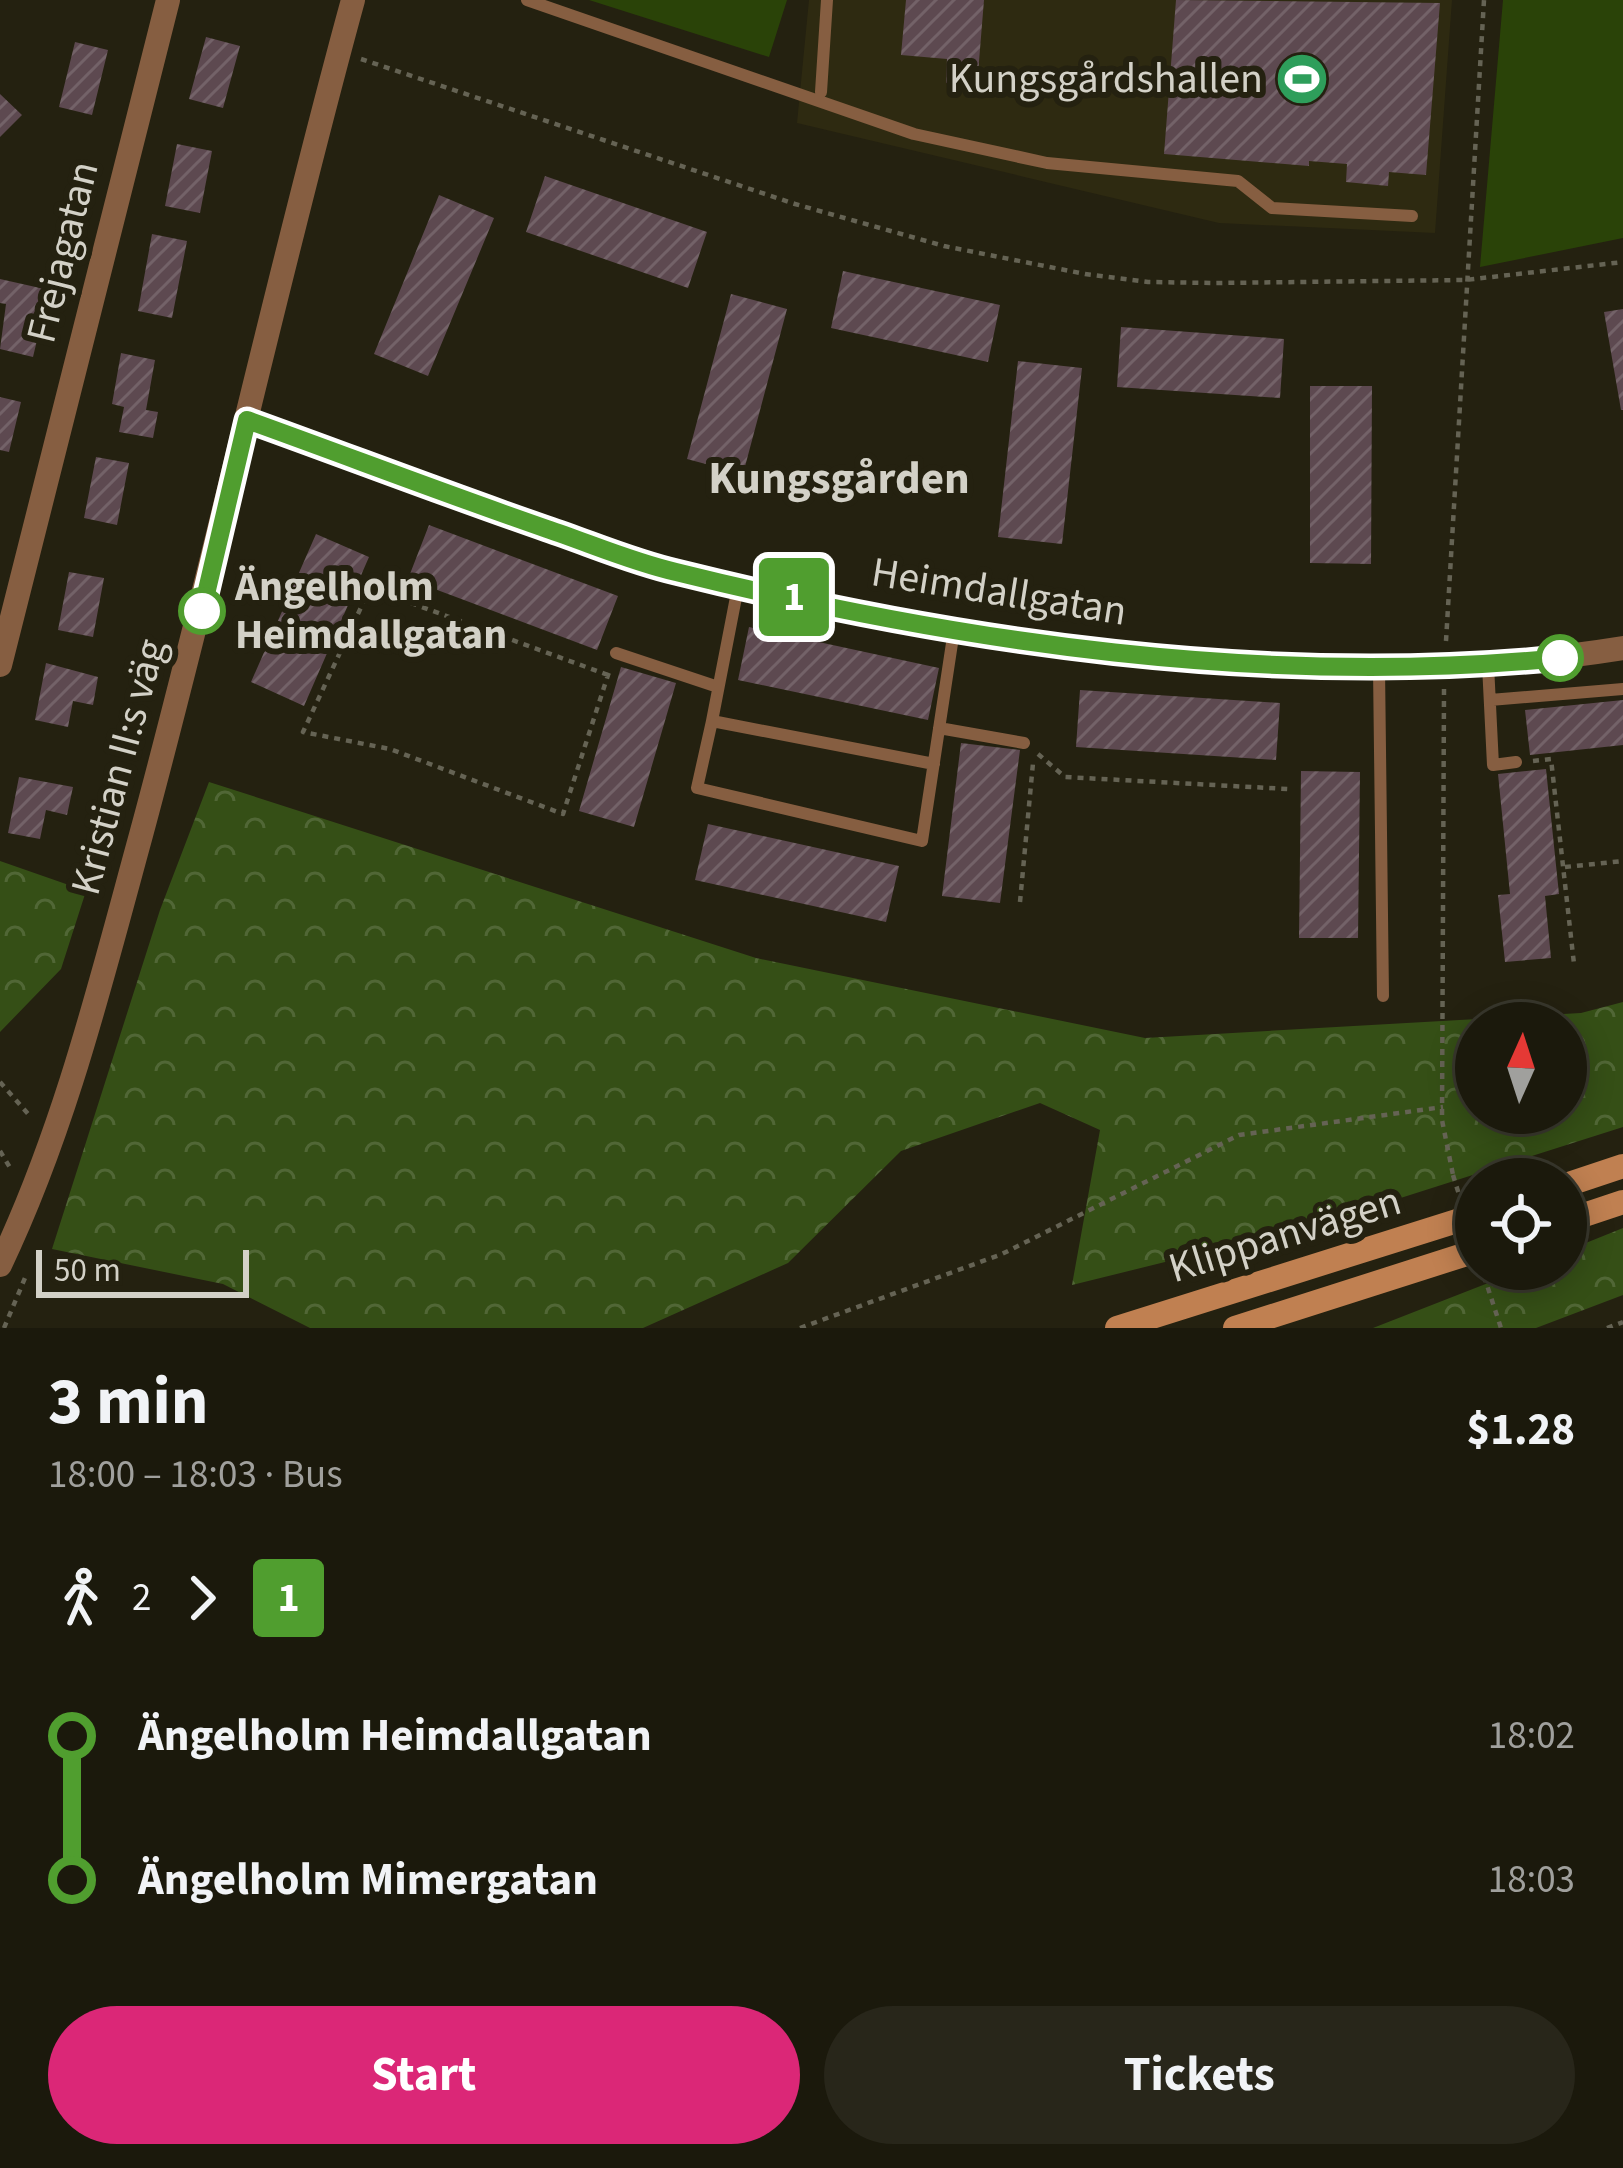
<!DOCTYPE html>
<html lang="en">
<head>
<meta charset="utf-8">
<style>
  :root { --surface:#1b190c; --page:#28261a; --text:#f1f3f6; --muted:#a0a09d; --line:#39382d; --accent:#db2777 }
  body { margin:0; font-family:"Source Sans 3",sans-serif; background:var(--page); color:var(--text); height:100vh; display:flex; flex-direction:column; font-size:45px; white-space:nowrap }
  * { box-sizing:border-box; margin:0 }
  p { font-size:39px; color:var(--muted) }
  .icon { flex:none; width:66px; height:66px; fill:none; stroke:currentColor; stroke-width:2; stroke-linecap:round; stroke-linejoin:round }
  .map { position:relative; height:1328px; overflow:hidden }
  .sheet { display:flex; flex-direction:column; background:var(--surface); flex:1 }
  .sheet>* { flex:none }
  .badge { padding:0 24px; border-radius:9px; font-size:42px; line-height:78px }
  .needle { width:78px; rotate:3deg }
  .buttons { position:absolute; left:1455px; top:1002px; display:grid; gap:24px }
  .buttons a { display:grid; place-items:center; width:132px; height:132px; border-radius:50%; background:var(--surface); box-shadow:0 6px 30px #0003,0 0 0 3px var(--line); font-size:60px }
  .scale { position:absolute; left:36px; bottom:30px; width:213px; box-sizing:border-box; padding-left:12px; border:6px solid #d3d1c7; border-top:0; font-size:33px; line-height:42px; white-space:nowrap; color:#d3d1c7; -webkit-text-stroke:9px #242110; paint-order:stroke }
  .map>.badge { position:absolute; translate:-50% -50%; box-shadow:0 0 0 6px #fff }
  .legs { display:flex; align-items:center; gap:18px; height:132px; padding:0 48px; font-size:39px }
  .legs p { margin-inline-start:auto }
  .summary { display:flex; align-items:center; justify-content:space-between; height:204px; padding:0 48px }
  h1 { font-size:66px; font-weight:700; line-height:90px }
  .button { display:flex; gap:24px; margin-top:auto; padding:24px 48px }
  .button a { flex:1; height:138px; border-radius:72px; background:var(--accent); color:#fff; font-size:48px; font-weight:700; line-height:138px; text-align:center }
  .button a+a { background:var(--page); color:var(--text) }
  ul { padding:0 48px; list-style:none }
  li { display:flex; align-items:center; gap:42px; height:144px; font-size:45px }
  li i { display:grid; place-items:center; width:18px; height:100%; margin:0 15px; background:currentColor }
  li i::after { content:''; width:30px; height:30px; margin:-15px; border:9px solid; border-radius:50%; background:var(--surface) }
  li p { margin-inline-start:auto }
  li:first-child i { background:linear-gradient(#0000 50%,currentColor 0) }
  li:last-child i { background:linear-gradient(currentColor 50%,#0000 0) }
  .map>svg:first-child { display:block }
</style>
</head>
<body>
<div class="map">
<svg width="1623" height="1328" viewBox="0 0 1623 1328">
  <defs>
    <pattern id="forest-crowns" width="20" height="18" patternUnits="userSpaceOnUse" patternTransform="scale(3)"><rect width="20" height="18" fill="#354f16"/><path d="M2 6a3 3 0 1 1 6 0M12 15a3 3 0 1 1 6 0" fill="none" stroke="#516736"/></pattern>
    <pattern id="building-hatch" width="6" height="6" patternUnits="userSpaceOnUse" patternTransform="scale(3)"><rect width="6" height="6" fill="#5d4950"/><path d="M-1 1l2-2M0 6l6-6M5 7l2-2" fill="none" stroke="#736268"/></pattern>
  </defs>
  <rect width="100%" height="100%" fill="#242110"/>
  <path fill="#2e2a11" d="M 809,0 L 1452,0 L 1435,233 L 1219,223 L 797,123 Z"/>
  <path fill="url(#forest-crowns)" fill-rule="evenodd" d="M 209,782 L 756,958 L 1145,1038 L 1581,1013 L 1623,1002 L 1623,1127 L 1319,1224 L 1072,1285 L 1100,1130 L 1040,1103 L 901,1151 L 788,1263 L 643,1328 L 310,1328 L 223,1284 L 52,1249 L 160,910 ZM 1566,1023 L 1566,1113 L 1476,1113 L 1476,1023 Z
    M 0,861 L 86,891 L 61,969 L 0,1032 Z
    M 1623,1228 L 1623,1295 L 1536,1328 L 1373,1328 L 1524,1269 L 1566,1269 L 1566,1251 Z"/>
  <path fill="#2a4308" d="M 589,0 L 787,0 L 769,57 Z
    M 1503,0 L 1623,0 L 1623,238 L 1480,267 Z"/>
  <path fill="url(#building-hatch)" d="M 906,0 L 984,0 L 977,86 L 946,83 L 947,59 L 901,55 Z
    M 1176,0 L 1440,3 L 1426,175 L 1389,172 L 1388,186 L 1346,182 L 1347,164 L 1309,161 L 1309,166 L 1164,154 Z
    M 206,37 L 240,46 L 223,108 L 189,99 Z
    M 75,42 L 108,50 L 92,115 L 59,107 Z
    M 0,94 L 22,115 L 0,137 Z
    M 177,144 L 212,151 L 200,213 L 165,206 Z
    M 545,176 L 707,232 L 688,288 L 526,232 Z
    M 439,195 L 494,218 L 428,376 L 374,354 Z
    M 152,234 L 187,241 L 172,318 L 138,311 Z
    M 843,271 L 1000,305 L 988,362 L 831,328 Z
    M 0,279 L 49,290 L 33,357 L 0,349 L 6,304 L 0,303 Z
    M 731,294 L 787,309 L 743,474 L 687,459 Z
    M 1623,309 L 1623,410 L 1621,410 L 1604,312 Z
    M 1121,327 L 1284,339 L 1280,398 L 1117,387 Z
    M 121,353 L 155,360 L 146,410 L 158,412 L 153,438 L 119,432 L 124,407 L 112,404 Z
    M 1018,361 L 1082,368 L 1062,544 L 998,537 Z
    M 1310,386 L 1372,386 L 1371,564 L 1310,563 Z
    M 0,397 L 21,402 L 9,452 L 0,450 Z
    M 96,457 L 129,463 L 117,525 L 84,518 Z
    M 429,525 L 618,596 L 597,650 L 408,579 Z
    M 316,534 L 369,557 L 304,706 L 251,682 Z
    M 69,572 L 104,578 L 93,637 L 58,630 Z
    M 749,627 L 939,668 L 928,720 L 738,680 Z
    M 46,663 L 98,677 L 93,705 L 73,701 L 68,727 L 35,720 Z
    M 621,667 L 676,683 L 634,827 L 579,811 Z
    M 1080,690 L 1280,703 L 1276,760 L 1076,747 Z
    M 1623,700 L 1623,745 L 1530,755 L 1525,710 Z
    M 961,743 L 1020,750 L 1000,903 L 942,896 Z
    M 1546,769 L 1559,894 L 1545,896 L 1551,958 L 1505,962 L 1498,895 L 1510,894 L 1498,774 Z
    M 1301,771 L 1360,772 L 1358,938 L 1299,938 Z
    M 19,777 L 73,787 L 67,815 L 46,810 L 40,839 L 8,833 Z
    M 708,824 L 899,866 L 886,922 L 695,880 Z"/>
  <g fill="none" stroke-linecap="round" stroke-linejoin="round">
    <path stroke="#656354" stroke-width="4.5" stroke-dasharray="6 6" stroke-linecap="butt" d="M 361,59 L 795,204 L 944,246 L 1085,274 L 1148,282 L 1216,283 L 1465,280 L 1623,262
      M 1446,641 L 1484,0
      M 608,675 L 370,588 L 303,732 L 390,749 L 563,814 L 608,675 L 610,670
      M 1444,689 L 1442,1120 L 1453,1175
      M 1038,754 L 1065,777 L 1288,789
      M 1533,761 L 1551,759 L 1574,964
      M 1565,867 L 1623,861
      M 1020,902 L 1033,763
      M 0,1082 L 29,1115
      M 0,1151 L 12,1171
      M 1484,1276 L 1501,1328
      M 4,1328 L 25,1278
      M 800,1328 L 1002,1254 L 1239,1135 L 1443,1107
      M 1607,1328 L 1623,1322"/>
    <path stroke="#865e41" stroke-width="12" d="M 527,0 L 914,134 L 1047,163 L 1238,181 L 1272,208 L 1412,216
      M 821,92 L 827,0
      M 616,653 L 718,687
      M 1488,665 L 1493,765 L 1516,762
      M 1379,668 L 1383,996
      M 1490,700 L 1623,689
      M 712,721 L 738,587
      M 939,728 L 1024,743
      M 934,764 L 712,721 L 697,788 L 922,841 L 954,630"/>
    <path stroke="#865e41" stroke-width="24" d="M 247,420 C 350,458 452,496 555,532 C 595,545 635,562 676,572 C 973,646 1319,697 1623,648
      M 0,665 L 168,0"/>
    <path stroke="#865e41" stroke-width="24" d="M 0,1265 C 65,1129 101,981 141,835 C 216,558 277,277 353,0"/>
    <path stroke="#c08051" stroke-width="24" d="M 1566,1185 L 1623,1166
      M 1566,1221 L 1623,1202
      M 1117,1328 L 1476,1215
      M 1235,1328 L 1476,1251"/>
    <path stroke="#656354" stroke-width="4.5" stroke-dasharray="6 6" stroke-linecap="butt" d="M 1453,1175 L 1476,1250"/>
  </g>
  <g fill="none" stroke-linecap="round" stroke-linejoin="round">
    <g stroke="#fff" stroke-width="27">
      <path id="line-1" d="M 202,611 L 247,420 C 347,456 446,494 547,529 C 589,543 632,562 676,572 C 962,643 1265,687 1560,658"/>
    </g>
    <use href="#line-1" stroke="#509e2f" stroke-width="18"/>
  </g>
  <defs>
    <g id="stadium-disc" transform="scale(2.7)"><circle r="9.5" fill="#2e9e5b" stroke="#242110"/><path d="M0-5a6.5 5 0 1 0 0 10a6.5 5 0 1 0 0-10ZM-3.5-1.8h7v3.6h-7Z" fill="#fff"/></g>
  </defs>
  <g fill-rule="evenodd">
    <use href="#stadium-disc" x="1302" y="79"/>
  </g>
  <g fill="#fff" stroke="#509e2f" stroke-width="6">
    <circle cx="202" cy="611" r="21"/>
    <circle cx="1560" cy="658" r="21"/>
  </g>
  <g text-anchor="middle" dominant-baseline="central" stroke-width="12" stroke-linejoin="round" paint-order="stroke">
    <g font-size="42" fill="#d3d1c7" stroke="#242110" text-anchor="end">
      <text x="1263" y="79">Kungsgårdshallen</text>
    </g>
    <g font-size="42" fill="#d3d1c7" stroke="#242110">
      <text transform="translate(63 252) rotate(-76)">Frejagatan</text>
      <text transform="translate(999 592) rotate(9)">Heimdallgatan</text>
      <text transform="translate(119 767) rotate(-75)">Kristian II:s väg</text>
      <text transform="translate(1285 1235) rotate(-17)">Klippanvägen</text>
    </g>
    <g font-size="42" font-weight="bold" fill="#d3d1c7" stroke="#242110" text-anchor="start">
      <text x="235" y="587">Ängelholm<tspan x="235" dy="48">Heimdallgatan</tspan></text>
    </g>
    <g font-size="45" font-weight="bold" fill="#d3d1c7" stroke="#242110">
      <text x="839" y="479">Kungsgården</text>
    </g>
  </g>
</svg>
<div class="buttons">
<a><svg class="needle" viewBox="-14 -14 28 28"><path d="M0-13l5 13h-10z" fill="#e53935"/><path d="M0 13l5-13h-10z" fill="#a0a09d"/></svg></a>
<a><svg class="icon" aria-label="locate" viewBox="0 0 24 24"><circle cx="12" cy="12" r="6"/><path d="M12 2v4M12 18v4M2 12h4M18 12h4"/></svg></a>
</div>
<div class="scale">50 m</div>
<b class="badge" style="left:794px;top:597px;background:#509e2f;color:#fff">1</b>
</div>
<section class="sheet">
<div class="summary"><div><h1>3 min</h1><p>18:00 – 18:03 · Bus</p></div><b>$1.28</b></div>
<div class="legs"><svg class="icon" aria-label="walk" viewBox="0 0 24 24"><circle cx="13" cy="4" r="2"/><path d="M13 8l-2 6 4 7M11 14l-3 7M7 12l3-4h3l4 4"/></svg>2<svg class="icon" aria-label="forward" viewBox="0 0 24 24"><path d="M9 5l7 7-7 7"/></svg><b class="badge" style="background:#509e2f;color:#fff">1</b></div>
<ul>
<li><i style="color:#509e2f"></i><b>Ängelholm Heimdallgatan</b><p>18:02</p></li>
<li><i style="color:#509e2f"></i><b>Ängelholm Mimergatan</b><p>18:03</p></li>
</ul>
<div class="button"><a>Start</a><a>Tickets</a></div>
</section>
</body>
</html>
